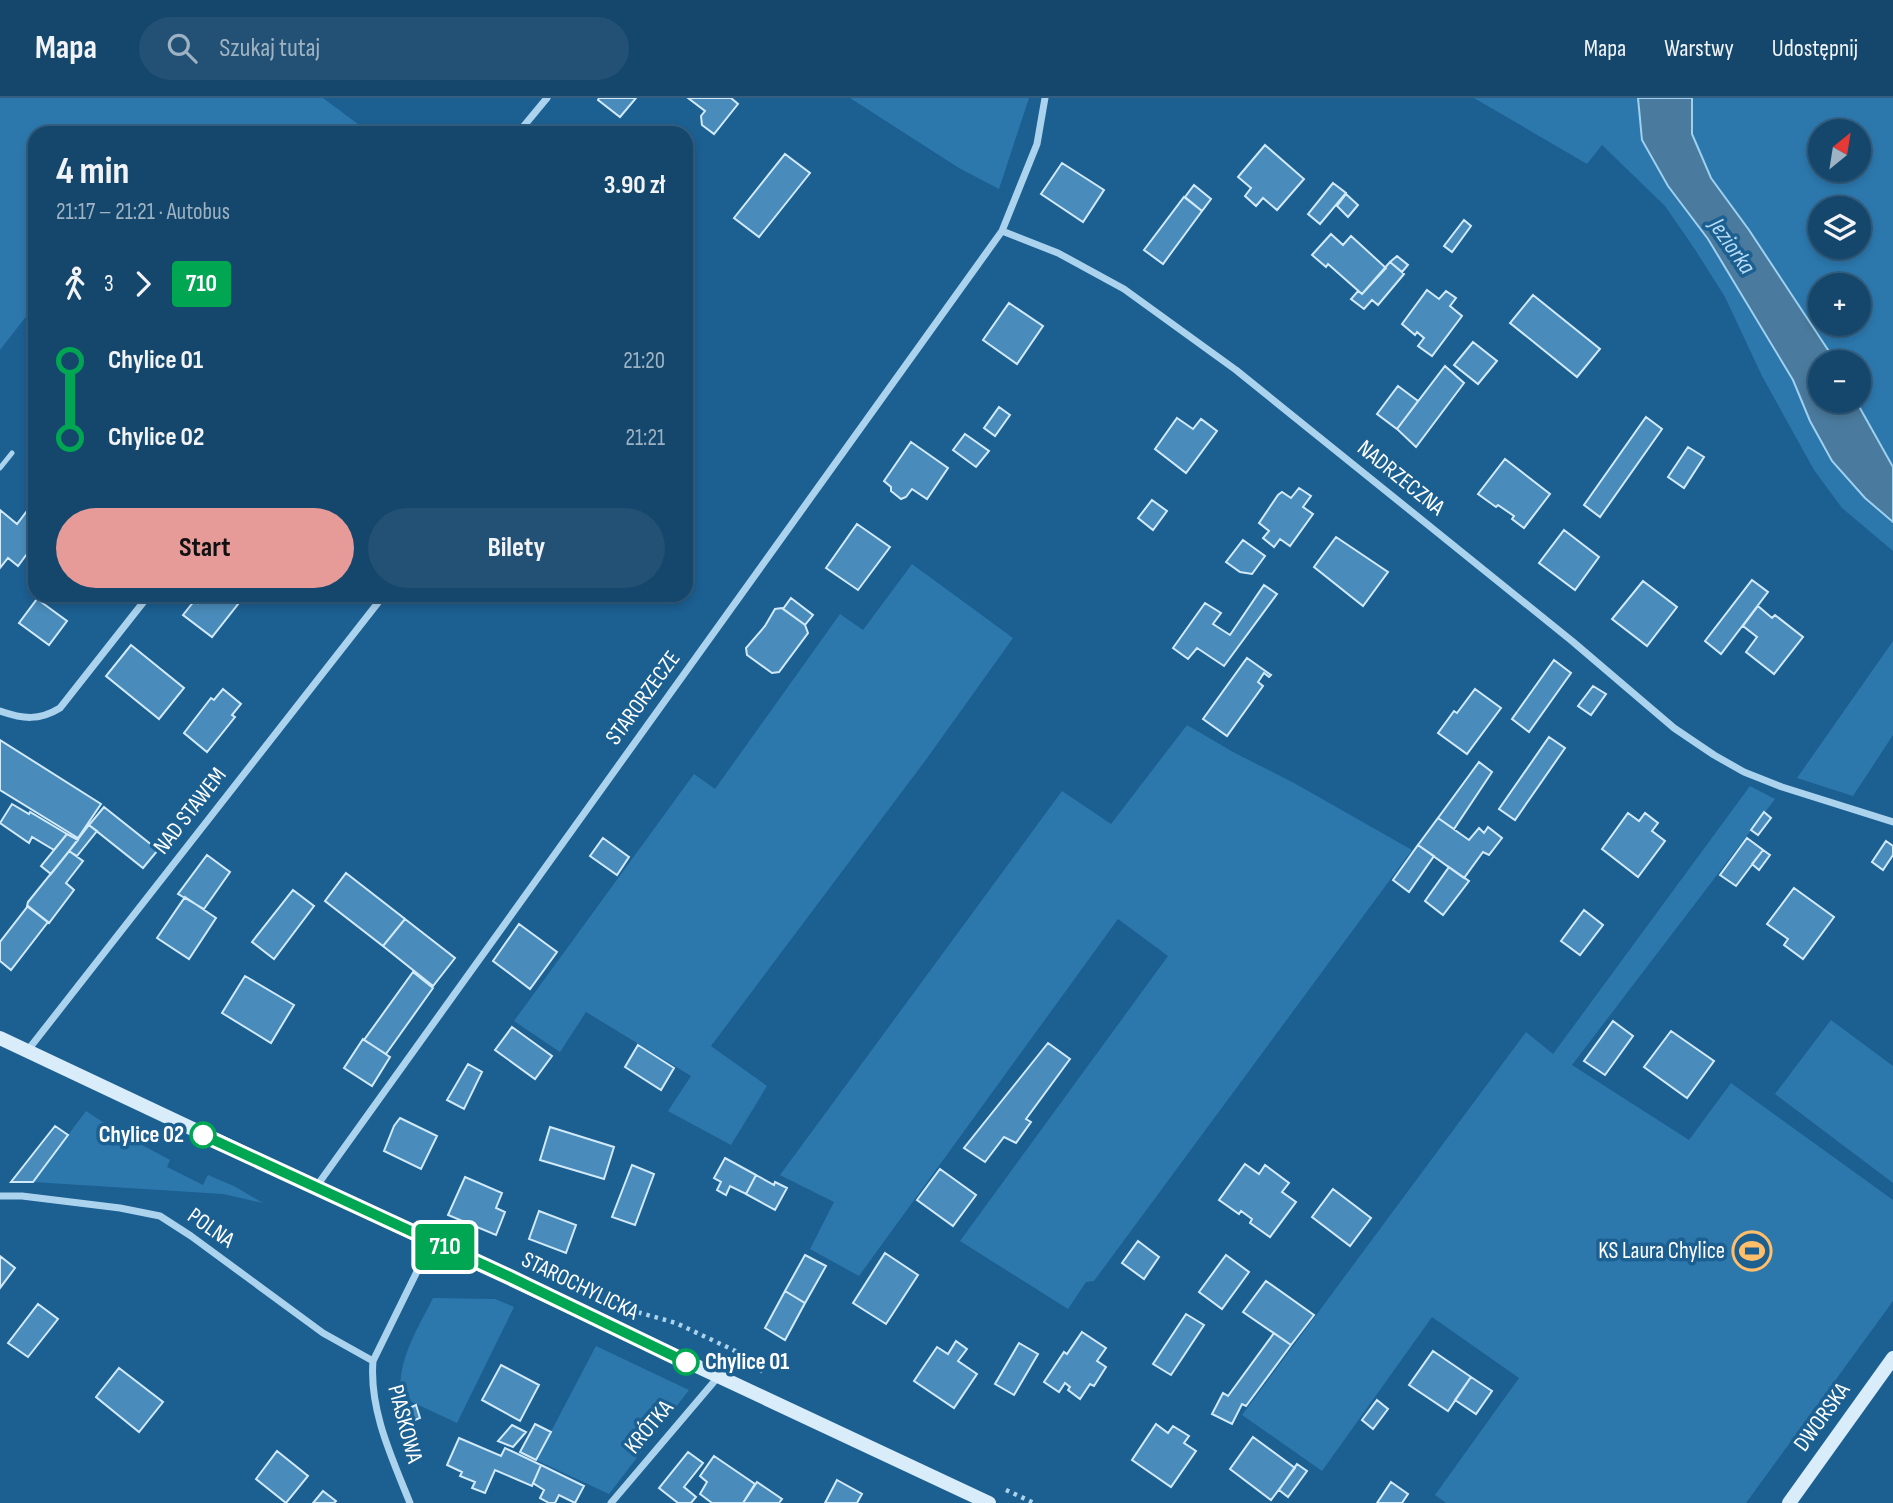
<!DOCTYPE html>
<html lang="pl">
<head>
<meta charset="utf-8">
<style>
  :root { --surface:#15476d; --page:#225175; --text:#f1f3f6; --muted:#9db2c2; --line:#345f80; --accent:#e69b98 }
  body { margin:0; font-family:"Sofia Sans Condensed",sans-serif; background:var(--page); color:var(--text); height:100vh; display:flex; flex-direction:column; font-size:26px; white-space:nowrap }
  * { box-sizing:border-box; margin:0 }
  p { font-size:23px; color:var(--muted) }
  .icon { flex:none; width:38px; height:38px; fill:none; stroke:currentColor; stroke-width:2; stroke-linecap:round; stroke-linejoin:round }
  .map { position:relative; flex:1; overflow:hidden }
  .drawer { position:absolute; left:28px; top:28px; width:665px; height:476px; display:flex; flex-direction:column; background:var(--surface); border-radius:21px; box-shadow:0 4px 10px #0003,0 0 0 2px var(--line) }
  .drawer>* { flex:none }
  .badge { padding:0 14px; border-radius:5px; font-size:24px; line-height:46px }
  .needle { width:46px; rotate:30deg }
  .tools { position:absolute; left:1808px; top:21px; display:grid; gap:14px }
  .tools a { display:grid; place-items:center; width:63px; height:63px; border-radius:50%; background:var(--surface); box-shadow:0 4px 10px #0003,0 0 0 2px var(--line); font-size:35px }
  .map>.badge { position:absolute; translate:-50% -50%; box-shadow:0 0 0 4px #fff }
  .legs { display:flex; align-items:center; gap:10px; height:77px; padding:0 28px; font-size:23px }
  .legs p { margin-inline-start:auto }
  .head { display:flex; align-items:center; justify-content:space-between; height:119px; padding:0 28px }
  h1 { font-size:38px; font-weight:700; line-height:52px }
  .button { display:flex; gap:14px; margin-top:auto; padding:14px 28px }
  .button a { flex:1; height:80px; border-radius:42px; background:var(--accent); color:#111; font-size:28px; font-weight:700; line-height:80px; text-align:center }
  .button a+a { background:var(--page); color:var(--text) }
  ul { padding:0 28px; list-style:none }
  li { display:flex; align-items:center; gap:24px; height:77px; font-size:26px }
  li i { display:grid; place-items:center; width:10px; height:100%; margin:0 9px; background:currentColor }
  li i::after { content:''; width:18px; height:18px; margin:-9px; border:5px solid; border-radius:50%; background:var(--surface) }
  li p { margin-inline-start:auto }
  li:first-child i { background:linear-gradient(#0000 50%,currentColor 0) }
  li:last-child i { background:linear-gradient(currentColor 50%,#0000 0) }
  header { display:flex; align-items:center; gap:42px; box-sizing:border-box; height:98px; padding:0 35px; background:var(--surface); border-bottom:2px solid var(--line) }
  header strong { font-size:33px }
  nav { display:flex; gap:38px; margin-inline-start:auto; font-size:24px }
  .search { width:490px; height:63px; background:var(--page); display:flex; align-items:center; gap:18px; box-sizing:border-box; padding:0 24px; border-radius:38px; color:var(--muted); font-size:26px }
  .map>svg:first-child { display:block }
</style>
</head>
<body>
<header>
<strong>Mapa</strong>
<div class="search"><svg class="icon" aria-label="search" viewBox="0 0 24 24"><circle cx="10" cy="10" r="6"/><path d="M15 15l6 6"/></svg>Szukaj tutaj</div>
<nav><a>Mapa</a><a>Warstwy</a><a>Udostępnij</a></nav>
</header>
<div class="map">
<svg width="1893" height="1405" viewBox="0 0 1893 1405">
  <rect width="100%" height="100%" fill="#1c5f91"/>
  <path fill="#2c78ad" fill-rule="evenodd" d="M 0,0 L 323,0 L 370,35 L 35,35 L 35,207 L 0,252 Z
    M 850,0 L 1029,0 L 999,91 L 959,70 Z
    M 1474,0 L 1638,0 L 1642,42 L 1668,88 L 1708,141 L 1793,282 L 1810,323 L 1832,363 L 1865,400 L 1893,424 L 1893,453 L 1842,410 L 1814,372 L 1762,278 L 1725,199 L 1694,150 L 1665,108 L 1602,47 L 1587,66 Z
    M 1692,0 L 1893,0 L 1893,369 L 1856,303 L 1858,303 L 1858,264 L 1836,264 L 1749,132 L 1711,80 L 1692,36 ZM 1820,33 L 1858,33 L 1858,72 L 1820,72 ZM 1820,110 L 1858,110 L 1858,149 L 1820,149 ZM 1820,187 L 1858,187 L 1858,226 L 1820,226 Z
    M 912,466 L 1013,540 L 925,663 L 711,948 L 767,988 L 731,1047 L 668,1013 L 691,978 L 586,914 L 560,954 L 514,923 L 694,676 L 715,691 L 840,516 L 863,532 Z
    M 1893,543 L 1893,637 L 1853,698 L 1797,680 Z
    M 1187,627 L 1233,654 L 1294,685 L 1412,752 L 1094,1183 L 1086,1184 L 1068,1211 L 960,1143 L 1168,858 L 1118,821 L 859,1178 L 810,1151 L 834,1104 L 780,1077 L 1062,693 L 1111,726 Z
    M 1750,688 L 1775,701 L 1572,967 L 1689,1042 L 1731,985 L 1893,1102 L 1893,1203 L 1746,1405 L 1446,1405 L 1435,1397 L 1519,1280 L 1432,1219 L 1322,1373 L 1242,1317 L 1526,934 L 1553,956 Z
    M 1831,922 L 1893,968 L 1893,1085 L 1775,996 Z
    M 86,1013 L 118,1034 L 170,1062 L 167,1069 L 203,1087 L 208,1077 L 234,1088 L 263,1105 L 223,1096 L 33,1084 Z
    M 433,1200 L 495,1201 L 514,1209 L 457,1325 L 410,1303 L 404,1310 C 391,1272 416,1234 433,1200 Z
    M 596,1248 L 689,1292 L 609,1396 L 536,1362 Z"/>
  <path fill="#4a7a9d" stroke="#9ed0f0" stroke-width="2" d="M 1638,0 L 1692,0 L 1692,36 L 1711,80 L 1749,132 L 1836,264 L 1820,264 L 1820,303 L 1856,303 L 1893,369 L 1893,424 L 1865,400 L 1832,363 L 1810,323 L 1793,282 L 1708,141 L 1668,88 L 1642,42 Z"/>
  <path fill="#498bba" stroke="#d1eafa" stroke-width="2" d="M 599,0 L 636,0 L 620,19 L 598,2 Z
    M 688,0 L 731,0 L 738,6 L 714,36 L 702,27 L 701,18 L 705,13 Z
    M 1265,47 L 1304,81 L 1277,112 L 1263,100 L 1256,108 L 1245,98 L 1251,90 L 1238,79 Z
    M 785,56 L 810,75 L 759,139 L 734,120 Z
    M 1062,65 L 1104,92 L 1083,124 L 1041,96 Z
    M 1333,85 L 1346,95 L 1320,126 L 1308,116 Z
    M 1194,87 L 1211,101 L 1202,113 L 1185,99 Z
    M 1346,96 L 1358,107 L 1348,119 L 1337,108 Z
    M 1184,99 L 1202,113 L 1163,166 L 1144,152 Z
    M 1464,122 L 1471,128 L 1452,154 L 1444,148 Z
    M 1331,136 L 1343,147 L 1351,138 L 1386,170 L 1362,196 L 1328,166 L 1326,169 L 1312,157 Z
    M 1397,158 L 1408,167 L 1402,174 L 1390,164 Z
    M 1390,164 L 1404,176 L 1378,207 L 1372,202 L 1364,211 L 1351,201 L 1358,193 L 1362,196 Z
    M 1427,192 L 1439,201 L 1446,193 L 1456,200 L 1450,208 L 1462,218 L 1432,258 L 1418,248 L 1424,240 L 1417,234 L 1415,237 L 1402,226 Z
    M 1533,197 L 1600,251 L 1577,279 L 1510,225 Z
    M 1009,205 L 1043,228 L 1017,266 L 983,242 Z
    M 1473,244 L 1497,263 L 1478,286 L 1454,267 Z
    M 1445,268 L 1464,285 L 1416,349 L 1397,331 Z
    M 1398,288 L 1418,303 L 1397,331 L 1377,316 Z
    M 999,309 L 1010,317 L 995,338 L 984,330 Z
    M 1646,319 L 1662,331 L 1600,419 L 1584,407 Z
    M 1177,320 L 1193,331 L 1201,321 L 1217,333 L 1186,375 L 1155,351 Z
    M 965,336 L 989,353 L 976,369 L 953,352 Z
    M 911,344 L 948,370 L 927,401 L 912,391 L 906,399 L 901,401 L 891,393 L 891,389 L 884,383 Z
    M 1688,349 L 1704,359 L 1684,390 L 1668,379 Z
    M 1505,361 L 1550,396 L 1524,430 L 1512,421 L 1514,418 L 1498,407 L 1496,409 L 1478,396 Z
    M 1299,390 L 1311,398 L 1303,409 L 1313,416 L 1290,448 L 1280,441 L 1274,449 L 1263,440 L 1269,433 L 1259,425 L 1278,397 L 1282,394 L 1291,400 Z
    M 1152,402 L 1167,413 L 1153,432 L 1138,420 Z
    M 33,405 L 35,407 L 35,445 L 18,468 L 8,460 L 0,470 L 0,412 L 17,426 Z
    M 857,426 L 890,449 L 858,492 L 826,470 Z
    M 1564,432 L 1599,459 L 1575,492 L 1539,465 Z
    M 1336,439 L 1388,474 L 1363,508 L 1314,469 Z
    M 1243,442 L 1265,458 L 1252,476 L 1240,474 L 1226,464 Z
    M 1752,482 L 1768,494 L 1721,556 L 1705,543 Z
    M 1643,483 L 1677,509 L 1647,548 L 1612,521 Z
    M 1264,487 L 1277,496 L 1224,568 L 1197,550 L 1188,561 L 1173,550 L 1205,505 L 1221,515 L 1213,526 L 1230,537 Z
    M 204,497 L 238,497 L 242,501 L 212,539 L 183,517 L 195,502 L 198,505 Z
    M 791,500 L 813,517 L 805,527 L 783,511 Z
    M 37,501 L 67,523 L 49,547 L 19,525 Z
    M 1758,508 L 1772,520 L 1775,517 L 1803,539 L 1774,576 L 1746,554 L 1757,539 L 1743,528 Z
    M 782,510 L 805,527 L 808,535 L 779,574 L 772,575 L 747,557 L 746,550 L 765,528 L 775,511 Z
    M 131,547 L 184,590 L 159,621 L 106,578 Z
    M 1247,560 L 1271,577 L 1269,579 L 1264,575 L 1258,584 L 1263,588 L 1227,638 L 1203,621 Z
    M 1554,562 L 1571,575 L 1529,634 L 1512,621 Z
    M 1593,588 L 1606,596 L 1591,617 L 1578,608 Z
    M 223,591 L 241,606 L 232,617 L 235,619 L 207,654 L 184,635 L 211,600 L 214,602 Z
    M 1475,591 L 1501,610 L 1467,656 L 1438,635 L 1454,613 L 1457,615 Z
    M 1549,639 L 1565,650 L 1515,722 L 1499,711 Z
    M 0,642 L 101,706 L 78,740 L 0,692 Z
    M 1479,664 L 1492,674 L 1454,731 L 1438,720 Z
    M 12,706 L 29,716 L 30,714 L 67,736 L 54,752 L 32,739 L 29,745 L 0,725 Z
    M 104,709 L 158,752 L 143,770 L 89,727 Z
    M 1764,714 L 1771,720 L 1758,737 L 1751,732 Z
    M 1628,715 L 1639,723 L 1645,715 L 1658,725 L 1652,733 L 1665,743 L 1638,779 L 1602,751 Z
    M 1438,720 L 1469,742 L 1479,730 L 1484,735 L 1488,729 L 1502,740 L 1489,757 L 1483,754 L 1464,780 L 1418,747 Z
    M 89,727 L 97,733 L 77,758 L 69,753 Z
    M 67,736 L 78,742 L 51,776 L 41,768 Z
    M 603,740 L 629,759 L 617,777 L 590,758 Z
    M 1747,740 L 1763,752 L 1736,788 L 1720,777 Z
    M 1886,743 L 1893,748 L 1893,757 L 1883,772 L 1872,764 Z
    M 1418,747 L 1434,758 L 1409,794 L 1393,782 Z
    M 1763,752 L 1770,757 L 1759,772 L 1752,766 Z
    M 69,753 L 83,763 L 66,785 L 74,792 L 49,825 L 27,808 L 28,804 Z
    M 207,757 L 230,774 L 204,811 L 178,796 Z
    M 1449,769 L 1469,783 L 1443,817 L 1425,803 Z
    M 346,775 L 405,821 L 383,848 L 325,803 Z
    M 1794,790 L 1834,819 L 1803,861 L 1784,847 L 1788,841 L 1767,826 Z
    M 293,792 L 314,808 L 274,861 L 252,844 Z
    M 185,799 L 216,820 L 189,861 L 157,840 Z
    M 28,808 L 48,824 L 11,872 L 0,863 L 0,844 Z
    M 1584,812 L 1603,827 L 1580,857 L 1561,843 Z
    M 405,821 L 455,860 L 433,888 L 383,848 Z
    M 519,826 L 557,854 L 530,891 L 493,863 Z
    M 413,874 L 433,890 L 386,956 L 364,942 Z
    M 245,878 L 294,907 L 271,945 L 222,915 Z
    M 1613,923 L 1633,938 L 1605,977 L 1584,963 Z
    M 512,929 L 552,958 L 535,981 L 495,952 Z
    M 1671,933 L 1714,963 L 1687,1000 L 1644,969 Z
    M 363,941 L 390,959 L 372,988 L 344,970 Z
    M 1048,945 L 1070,961 L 1026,1021 L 1031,1024 L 1016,1045 L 1004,1039 L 985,1064 L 964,1050 Z
    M 638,947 L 674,970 L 661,992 L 625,969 Z
    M 468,966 L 482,974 L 464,1011 L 447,1002 Z
    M 400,1020 L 437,1038 L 421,1071 L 384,1053 L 394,1028 Z
    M 55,1028 L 68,1037 L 33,1084 L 11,1084 Z
    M 550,1029 L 614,1049 L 604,1081 L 540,1062 Z
    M 725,1060 L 756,1077 L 746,1096 L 730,1088 L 726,1097 L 717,1092 L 721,1084 L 714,1080 Z
    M 1245,1066 L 1259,1076 L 1265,1067 L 1289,1085 L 1282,1094 L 1296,1104 L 1270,1139 L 1250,1125 L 1252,1121 L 1241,1113 L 1239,1116 L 1219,1102 Z
    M 632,1067 L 654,1076 L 635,1127 L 612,1119 Z
    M 940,1071 L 976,1097 L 953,1128 L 917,1102 Z
    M 756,1077 L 774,1087 L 775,1084 L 787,1090 L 775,1112 L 746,1096 Z
    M 465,1079 L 502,1095 L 496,1110 L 505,1114 L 496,1137 L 448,1117 Z
    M 1333,1091 L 1371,1120 L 1350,1148 L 1312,1119 Z
    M 539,1113 L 576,1127 L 566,1155 L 529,1141 Z
    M 1138,1143 L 1159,1159 L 1144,1181 L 1122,1165 Z
    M 885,1155 L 918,1177 L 886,1226 L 853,1205 Z
    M 805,1157 L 826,1168 L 805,1205 L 785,1193 Z
    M 1226,1157 L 1249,1174 L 1222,1211 L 1199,1194 Z
    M 0,1158 L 15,1170 L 0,1190 Z
    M 1266,1183 L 1314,1217 L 1291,1247 L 1243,1214 Z
    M 785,1193 L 805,1205 L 785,1242 L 765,1230 Z
    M 38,1206 L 58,1221 L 28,1259 L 8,1245 Z
    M 1186,1216 L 1204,1227 L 1171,1277 L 1153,1266 Z
    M 1082,1234 L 1106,1250 L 1097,1263 L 1106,1269 L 1094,1288 L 1090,1286 L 1080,1301 L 1068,1292 L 1070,1289 L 1065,1285 L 1059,1294 L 1044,1284 L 1064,1254 L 1067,1256 Z
    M 1274,1235 L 1291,1247 L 1246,1308 L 1242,1306 L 1232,1326 L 1212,1316 L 1223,1295 L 1228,1298 Z
    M 956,1243 L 967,1251 L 958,1263 L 977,1276 L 954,1310 L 914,1283 L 937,1249 L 948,1256 Z
    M 1019,1245 L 1038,1256 L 1014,1297 L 995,1286 Z
    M 1433,1253 L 1471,1279 L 1448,1313 L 1409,1287 Z
    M 501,1267 L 539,1287 L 520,1323 L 482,1302 Z
    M 119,1270 L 163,1304 L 139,1334 L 96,1299 Z
    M 1471,1279 L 1492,1293 L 1476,1316 L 1455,1302 Z
    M 1377,1302 L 1388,1311 L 1373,1331 L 1362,1322 Z
    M 416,1307 L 420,1320 L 410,1324 L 405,1312 Z
    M 535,1326 L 551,1334 L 536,1362 L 520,1354 Z
    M 1156,1326 L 1168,1335 L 1173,1328 L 1189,1338 L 1184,1345 L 1196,1353 L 1171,1389 L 1132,1362 Z
    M 512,1327 L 526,1334 L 513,1349 L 498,1343 Z
    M 1253,1339 L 1295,1370 L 1271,1402 L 1230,1371 Z
    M 459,1340 L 501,1358 L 505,1350 L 541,1367 L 532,1388 L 495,1372 L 485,1395 L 472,1390 L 475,1384 L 460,1378 L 462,1374 L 447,1367 Z
    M 277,1353 L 308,1378 L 286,1405 L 256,1381 Z
    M 688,1354 L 703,1365 L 684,1389 L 696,1399 L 691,1405 L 678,1405 L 659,1390 Z
    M 714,1358 L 755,1386 L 743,1405 L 712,1405 L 700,1396 L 707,1384 L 700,1378 Z
    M 1297,1366 L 1307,1373 L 1288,1399 L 1279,1392 Z
    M 541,1367 L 584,1388 L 575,1405 L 559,1397 L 555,1405 L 549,1405 L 540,1400 L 544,1392 L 533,1385 Z
    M 837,1382 L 862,1396 L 857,1405 L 825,1405 Z
    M 757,1384 L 782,1401 L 779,1405 L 743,1405 Z
    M 1391,1384 L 1408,1396 L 1402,1405 L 1377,1405 Z
    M 323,1393 L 336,1403 L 334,1405 L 313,1405 Z"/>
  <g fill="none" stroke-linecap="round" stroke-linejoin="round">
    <path stroke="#abd3ee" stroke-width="4.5" stroke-dasharray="3.5 5" stroke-linecap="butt" d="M 630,1212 L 676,1225 L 744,1257 L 765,1276
      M 1006,1392 L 1034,1405"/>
    <path stroke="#abd3ee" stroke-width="5" d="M 0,370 L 12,355"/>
    <path stroke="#abd3ee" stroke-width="7" d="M 1045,0 L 1037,46 L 1002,133 L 1058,155 L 1124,191 L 1236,272 L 1572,543 L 1674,630 L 1714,657 L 1744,674 L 1782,689 L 1893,724
      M 518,35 L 547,0
      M 686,111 L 691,105
      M 0,613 C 23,621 39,623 60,610 L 149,497
      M 28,952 L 384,497
      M 316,1089 L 1002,133
      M 0,1098 L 22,1098 L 120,1110 L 160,1118 L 191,1138 L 323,1235 L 373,1263
      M 410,1405 C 392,1360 369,1312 373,1263 L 432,1143
      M 611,1405 L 718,1279"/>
    <path stroke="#d8ecfa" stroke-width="14" d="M 0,940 C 330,1095 658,1252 989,1405
      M 1789,1405 L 1893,1260"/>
  </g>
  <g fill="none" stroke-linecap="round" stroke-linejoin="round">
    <g stroke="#fff" stroke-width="16">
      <path id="line-1" d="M 203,1037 L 510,1179 L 686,1264"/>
    </g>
    <use href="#line-1" stroke="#00a651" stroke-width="10"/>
  </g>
  <defs>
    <g id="stadium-ring" transform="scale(2.0125)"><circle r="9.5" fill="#1c5f91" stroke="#ffbe69" stroke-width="1.5"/><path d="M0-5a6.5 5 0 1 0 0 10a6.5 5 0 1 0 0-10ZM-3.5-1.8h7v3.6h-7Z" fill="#ffbe69"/></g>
  </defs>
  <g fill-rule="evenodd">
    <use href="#stadium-ring" x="1752" y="1153"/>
  </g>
  <g fill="#fff" stroke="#00a651" stroke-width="3.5">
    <circle cx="203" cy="1037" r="12"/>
    <circle cx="686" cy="1264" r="12"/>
  </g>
  <g text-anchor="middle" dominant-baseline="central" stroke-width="7" stroke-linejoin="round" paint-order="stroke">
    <g font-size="23" fill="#fff" stroke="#1c5f91">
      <text transform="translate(1401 380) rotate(39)">NADRZECZNA</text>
      <text transform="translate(643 600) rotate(-54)">STARORZECZE</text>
      <text transform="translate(190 713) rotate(-52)">NAD STAWEM</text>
      <text transform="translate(211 1130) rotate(35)">POLNA</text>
      <text transform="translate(580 1188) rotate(26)">STAROCHYLICKA</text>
      <text transform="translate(1822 1319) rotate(-54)">DWORSKA</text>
      <text transform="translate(405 1326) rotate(75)">PIASKOWA</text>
      <text transform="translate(649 1329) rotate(-50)">KRÓTKA</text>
    </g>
    <g font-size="23" font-weight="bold" fill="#fff" stroke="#1c5f91" text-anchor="end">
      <text x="184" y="1037">Chylice 02</text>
      <text x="705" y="1264" text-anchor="start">Chylice 01</text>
    </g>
    <g font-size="23" fill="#fff" stroke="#1c5f91" text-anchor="end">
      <text x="1725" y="1153">KS Laura Chylice</text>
    </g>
    <g font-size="24" font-style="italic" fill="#b7dcf5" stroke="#1c5f91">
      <text transform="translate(1732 148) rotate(55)">Jeziorka</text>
    </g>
  </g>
</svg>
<div class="tools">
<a><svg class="needle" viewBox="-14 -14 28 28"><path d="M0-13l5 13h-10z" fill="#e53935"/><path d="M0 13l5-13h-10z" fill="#9db2c2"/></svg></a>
<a><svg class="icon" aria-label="layers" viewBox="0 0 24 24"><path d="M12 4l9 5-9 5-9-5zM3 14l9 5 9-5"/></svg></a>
<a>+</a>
<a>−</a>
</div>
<b class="badge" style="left:445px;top:1149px;background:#00a651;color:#fff">710</b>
<section class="drawer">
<div class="head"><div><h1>4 min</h1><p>21:17 – 21:21 · Autobus</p></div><b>3.90 zł</b></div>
<div class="legs"><svg class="icon" aria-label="walk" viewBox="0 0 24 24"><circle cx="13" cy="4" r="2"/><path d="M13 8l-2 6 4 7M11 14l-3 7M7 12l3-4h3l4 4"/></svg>3<svg class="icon" aria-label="forward" viewBox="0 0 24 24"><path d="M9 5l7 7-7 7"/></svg><b class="badge" style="background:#00a651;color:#fff">710</b></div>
<ul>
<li><i style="color:#00a651"></i><b>Chylice 01</b><p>21:20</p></li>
<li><i style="color:#00a651"></i><b>Chylice 02</b><p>21:21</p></li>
</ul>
<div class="button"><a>Start</a><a>Bilety</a></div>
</section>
</div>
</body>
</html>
